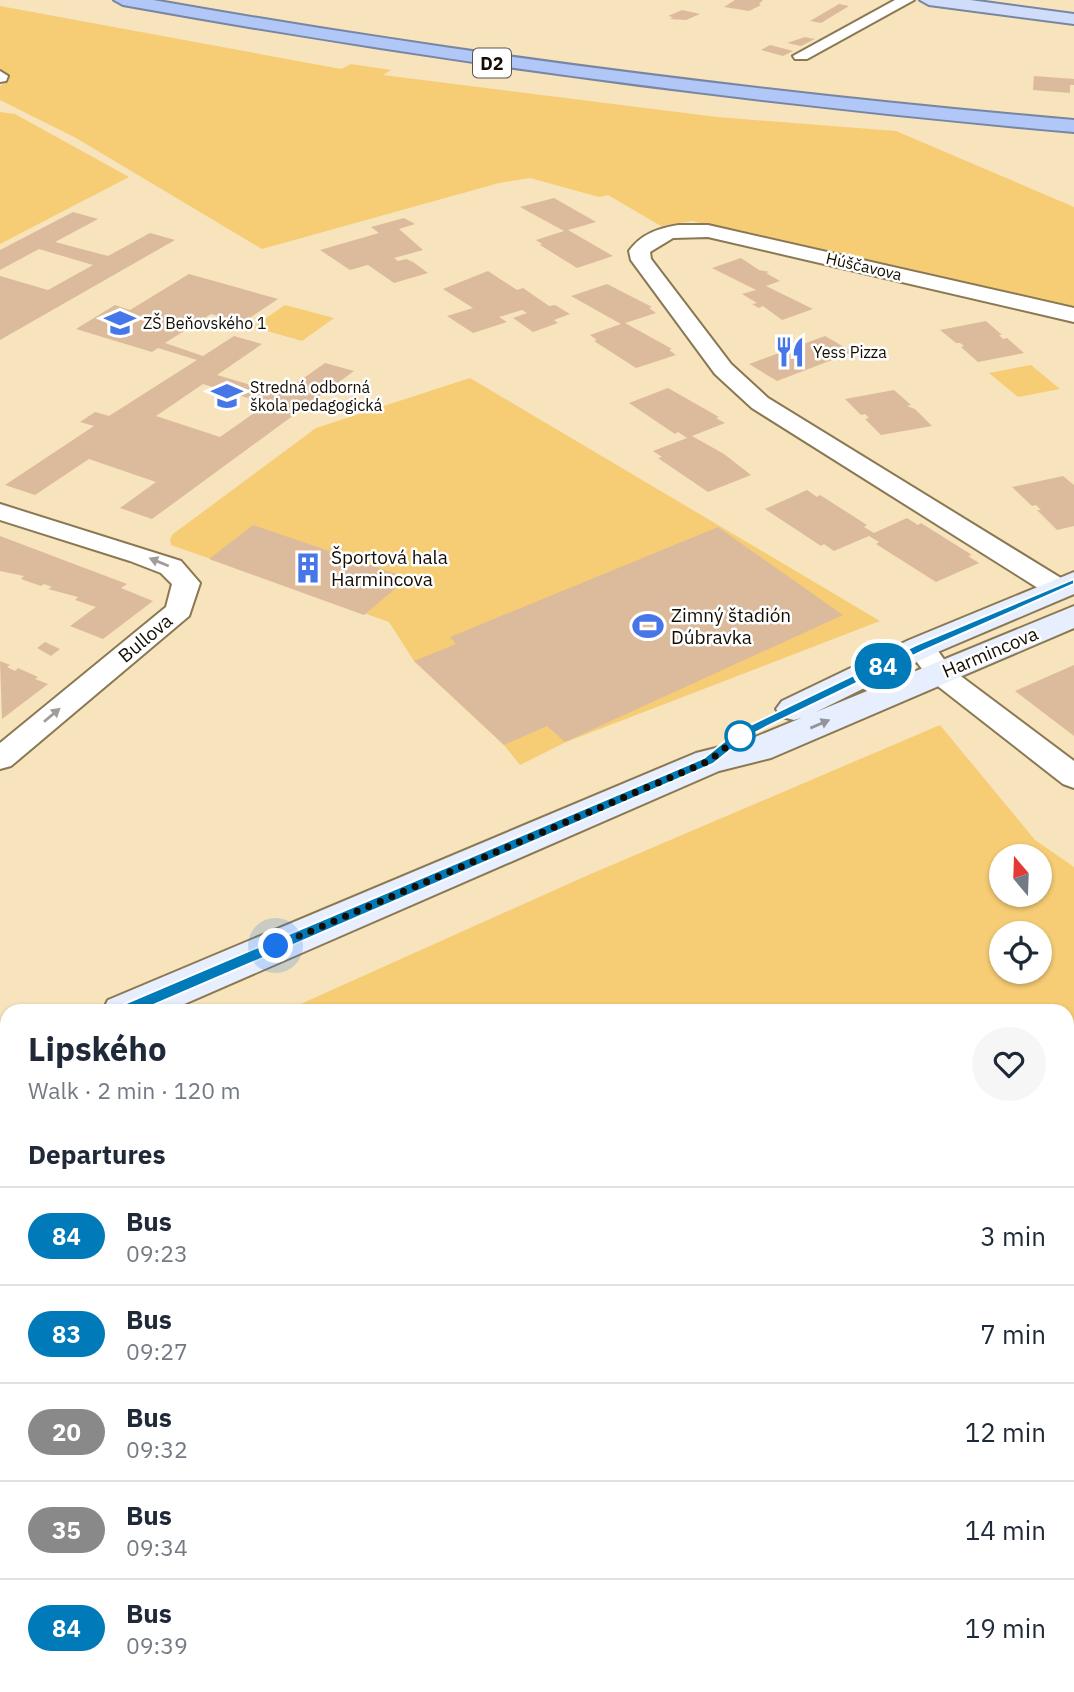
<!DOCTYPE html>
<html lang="en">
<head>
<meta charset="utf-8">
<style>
  :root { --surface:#fff; --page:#f6f6f7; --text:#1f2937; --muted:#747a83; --line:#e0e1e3 }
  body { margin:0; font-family:"IBM Plex Sans",sans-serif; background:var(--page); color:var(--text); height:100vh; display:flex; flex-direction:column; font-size:26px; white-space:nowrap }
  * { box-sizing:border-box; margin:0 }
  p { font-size:23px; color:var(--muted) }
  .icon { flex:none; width:38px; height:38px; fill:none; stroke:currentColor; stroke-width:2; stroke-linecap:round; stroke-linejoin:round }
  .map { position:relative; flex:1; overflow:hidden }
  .details { position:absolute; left:0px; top:1004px; width:1074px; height:688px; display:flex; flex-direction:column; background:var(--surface); border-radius:21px 21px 0 0; box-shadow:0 2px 5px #0004 }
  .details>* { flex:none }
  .badge { padding:0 14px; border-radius:23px; font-size:24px; line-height:46px }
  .needle { width:46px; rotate:341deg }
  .fabs { position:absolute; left:989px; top:844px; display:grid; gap:14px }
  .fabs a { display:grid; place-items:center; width:63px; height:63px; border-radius:50%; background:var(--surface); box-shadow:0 2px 5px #0004; font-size:35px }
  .you { position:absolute; width:35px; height:35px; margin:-18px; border:5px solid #fff; border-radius:50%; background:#1a73e8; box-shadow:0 0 0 10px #1a73e833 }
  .map>.badge { position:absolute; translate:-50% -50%; box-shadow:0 0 0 4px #fff }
  h2 { padding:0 28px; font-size:26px; line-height:63px }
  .round { display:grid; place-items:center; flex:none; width:74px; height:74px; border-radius:37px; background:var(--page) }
  .headline { display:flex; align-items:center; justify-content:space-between; height:119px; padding:0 28px }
  h1 { font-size:33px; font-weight:800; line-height:52px }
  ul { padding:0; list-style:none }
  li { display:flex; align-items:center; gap:21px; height:98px; padding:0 28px; border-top:2px solid var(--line) }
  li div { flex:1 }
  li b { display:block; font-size:26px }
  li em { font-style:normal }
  li .badge { min-width:77px; font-weight:700; text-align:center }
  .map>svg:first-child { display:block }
</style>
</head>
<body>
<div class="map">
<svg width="1074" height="1692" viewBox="0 0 1074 1692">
  <rect width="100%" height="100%" fill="#f7e3bc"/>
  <path fill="#f6cd75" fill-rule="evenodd" d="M 0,6 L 341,69 L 351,64 L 391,70 L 383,75 L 717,117 L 896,131 L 1074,207 L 1074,310 L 692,221 L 661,226 L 608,195 L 599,197 L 530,178 L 499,183 L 262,249 L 76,138 L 0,100 L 0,86 L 7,82 L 9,77 L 0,69 Z
    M 0,112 L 15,114 L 129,177 L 0,244 Z
    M 285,305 L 334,318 L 302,341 L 253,327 Z
    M 1031,365 L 1060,389 L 1018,397 L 989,373 Z
    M 470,378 L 880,621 L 566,742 L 520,765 L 504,745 L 414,661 L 389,622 L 171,545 L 170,539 L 173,534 L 316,428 Z
    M 940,725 L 1035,840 L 1074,867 L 1074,1400 L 1068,1405 L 1068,1012 L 285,1011 L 586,876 ZM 1001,856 L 1040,856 L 1040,894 L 1001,894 ZM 1001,933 L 1040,933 L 1040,971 L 1001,971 Z
    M 7,1141 L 7,1685 L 178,1685 L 182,1692 L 0,1692 L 0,1142 Z
    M 1074,1474 L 1074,1692 L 788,1692 L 797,1685 L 1068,1685 L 1068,1479 Z
    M 321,1685 L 600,1685 L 590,1692 L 312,1692 Z"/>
  <path fill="#dcbb9c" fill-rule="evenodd" d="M 735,0 L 763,0 L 759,4 L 761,5 L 749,11 L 724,7 Z
    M 839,4 L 849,6 L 821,23 L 810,21 Z
    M 682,10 L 700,14 L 686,20 L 670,19 L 673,17 L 668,16 Z
    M 805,37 L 815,39 L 801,46 L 787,43 Z
    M 770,45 L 793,51 L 783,56 L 761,50 Z
    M 1034,76 L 1074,79 L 1074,85 L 1070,85 L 1070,93 L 1033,90 Z
    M 554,198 L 596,222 L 568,230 L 613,256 L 577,268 L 540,245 L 542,244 L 536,240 L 564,231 L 520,207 Z
    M 73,212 L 98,219 L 55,242 L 108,256 L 150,233 L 175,240 L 0,340 L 0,276 L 48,290 L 93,265 L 39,249 L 0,270 L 0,250 Z
    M 404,218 L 415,224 L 399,229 L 423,250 L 394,258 L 398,261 L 406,259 L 413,262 L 428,273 L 394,283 L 368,265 L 350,270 L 320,250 L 379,233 L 371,227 Z
    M 741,258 L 759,270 L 770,272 L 766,273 L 780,281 L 766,286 L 813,309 L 782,320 L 763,306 L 759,308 L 752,304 L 757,303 L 742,294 L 756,290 L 712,268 Z
    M 488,271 L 517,290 L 523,288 L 549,306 L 555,305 L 570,314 L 554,320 L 558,323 L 533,332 L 513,318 L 527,313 L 522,310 L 499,317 L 507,322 L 473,333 L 447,316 L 473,308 L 443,289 Z
    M 189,274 L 278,299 L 242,323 L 211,314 L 165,343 L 203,356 L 234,336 L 262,344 L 217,375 L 281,394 L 325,363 L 354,371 L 152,519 L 120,508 L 156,482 L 89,459 L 35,495 L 5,485 L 94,426 L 80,422 L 95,412 L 109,416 L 197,360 L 158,348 L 152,352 L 76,329 L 115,305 L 130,310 ZM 203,384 L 267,404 L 220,437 L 156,416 Z
    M 607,284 L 652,307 L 649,308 L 656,313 L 625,323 L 672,349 L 669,350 L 676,355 L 636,368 L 594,341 L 597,340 L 590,335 L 621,324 L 571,296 Z
    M 986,321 L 1002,335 L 999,335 L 1003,339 L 1007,338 L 1024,353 L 978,362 L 961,347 L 964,346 L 960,343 L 956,343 L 940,330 Z
    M 825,336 L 853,352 L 777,381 L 749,364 Z
    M 668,388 L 719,417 L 716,418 L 725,423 L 692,436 L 724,454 L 751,475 L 708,492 L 658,458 L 662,457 L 653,451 L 687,438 L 678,432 L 675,434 L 629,403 Z
    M 894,390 L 911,405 L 907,406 L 915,409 L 932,426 L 881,435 L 865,419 L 869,418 L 865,414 L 861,415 L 845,399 Z
    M 1063,476 L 1074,485 L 1074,526 L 1057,530 L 1037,510 L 1041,510 L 1036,505 L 1032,506 L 1012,487 Z
    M 807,490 L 817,497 L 820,495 L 867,525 L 864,527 L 874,533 L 907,518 L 918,525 L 921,523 L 972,555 L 968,556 L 979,563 L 936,582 L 876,544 L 879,542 L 869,536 L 834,551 L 824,544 L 821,546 L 765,509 Z
    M 253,525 L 408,578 L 364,615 L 209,559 Z
    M 718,527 L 843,615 L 565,742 L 547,726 L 504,745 L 414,661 L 456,644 L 450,637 Z
    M 0,536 L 127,584 L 121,588 L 153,601 L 103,639 L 70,626 L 96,607 L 75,600 L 78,597 L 48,589 L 52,587 L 44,584 L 41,586 L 21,579 L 24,576 L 0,571 Z
    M 45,642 L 60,649 L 51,656 L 37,648 Z
    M 0,661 L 10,665 L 7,667 L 15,671 L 18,668 L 38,677 L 35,679 L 48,684 L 2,719 Z
    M 1074,665 L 1074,736 L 1015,691 Z
    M 1074,1474 L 1074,1523 L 1068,1528 L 1068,1479 Z
    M 1074,1628 L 1074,1692 L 990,1692 L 999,1685 L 1068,1685 L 1068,1633 Z
    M 797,1685 L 836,1685 L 840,1692 L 788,1692 Z"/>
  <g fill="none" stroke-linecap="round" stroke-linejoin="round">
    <g stroke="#8a7853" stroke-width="4">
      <path id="street" d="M 895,0 L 914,0 L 807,59 L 795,59 L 793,56 Z
        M 0,71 L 8,76 L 6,81 L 0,82 Z
        M 679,225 L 708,225 L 1074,308 L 1074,322 L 708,237 L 673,238 L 650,252 L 651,259 L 731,364 L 768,398 L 1069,583 L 1073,589 L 1069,595 L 1059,597 L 1049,595 L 752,408 L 715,374 L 631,260 L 629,251 C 641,234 659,228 679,225 Z
        M 0,504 L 181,561 L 200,583 L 189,616 L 11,766 L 0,769 L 0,743 L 166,607 L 172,584 L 161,573 L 130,561 L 0,520 Z
        M 921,638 L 931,641 L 950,668 L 1074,761 L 1074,788 L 1063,784 L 930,680 L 906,647 L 911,641 Z
        M 1074,1413 L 1074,1460 L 1068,1462 L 1068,1416 Z
        M 679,1685 L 736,1685 L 734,1692 L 676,1692 Z"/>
    </g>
    <g stroke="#8a7853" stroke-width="4">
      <path id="secondary" d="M 1074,572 L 1074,594 L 933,654 L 816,712 L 1074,606 L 1074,628 L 771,758 L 719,771 L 166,1012 L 102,1012 L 108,1000 L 696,753 L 748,740 L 801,718 L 794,720 L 782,717 L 776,709 L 782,701 L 909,640 Z
        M 7,1044 L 7,1079 L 0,1081 L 0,1046 Z"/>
    </g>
    <g stroke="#7986a1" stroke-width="4">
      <path id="primary" d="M 920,0 L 970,0 L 1074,14 L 1074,24 L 929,5 Z"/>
    </g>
    <g stroke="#7986a1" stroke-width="4">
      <path id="highway" d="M 114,0 L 153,0 C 458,54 765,93 1074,120 L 1074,132 C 755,104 438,62 123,5 Z"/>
    </g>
    <use href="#street" fill="#fff" fill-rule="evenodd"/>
    <use href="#secondary" fill="#e7eefd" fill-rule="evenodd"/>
    <use href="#primary" fill="#d0ddfa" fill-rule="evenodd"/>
    <use href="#highway" fill="#b0c7f7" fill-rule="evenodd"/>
  </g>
  <defs><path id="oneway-solid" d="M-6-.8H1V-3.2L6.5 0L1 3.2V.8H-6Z" transform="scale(1.75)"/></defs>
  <g fill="#a19e9a">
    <use href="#oneway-solid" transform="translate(159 562) rotate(-158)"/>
    <use href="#oneway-solid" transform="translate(52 715) rotate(-40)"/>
  </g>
  <use fill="#929499" href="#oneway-solid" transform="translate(820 724) rotate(-23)"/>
  <path fill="#007ab8" stroke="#fff" stroke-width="2" d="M 1074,579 L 1074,584 L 925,650 L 768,726 L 745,738 L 713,764 L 128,1016 L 123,1017 L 115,1012 L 117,1007 L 704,758 L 736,732 L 916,645 Z"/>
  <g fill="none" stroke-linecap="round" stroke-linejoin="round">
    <path stroke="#130d02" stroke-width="7" stroke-dasharray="0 12.6" d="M 276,946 L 709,761 L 740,736"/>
  </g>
  <defs>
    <g id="school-bare" transform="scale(2.415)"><path d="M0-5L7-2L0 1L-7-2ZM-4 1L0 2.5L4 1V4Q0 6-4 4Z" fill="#4776e8" stroke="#fff" stroke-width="2.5" paint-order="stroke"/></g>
    <g id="restaurant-bare" transform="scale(2.415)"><path d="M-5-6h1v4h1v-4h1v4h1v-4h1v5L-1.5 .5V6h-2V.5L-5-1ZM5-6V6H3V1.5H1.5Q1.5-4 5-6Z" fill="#4776e8" stroke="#fff" stroke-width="2.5" paint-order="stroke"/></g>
    <g id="building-bare" transform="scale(2.415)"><path d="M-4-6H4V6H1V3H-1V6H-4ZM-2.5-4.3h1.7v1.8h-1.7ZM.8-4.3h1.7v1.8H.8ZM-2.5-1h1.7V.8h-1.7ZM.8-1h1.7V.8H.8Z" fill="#4776e8" stroke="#fff" stroke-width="2.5" paint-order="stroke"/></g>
    <g id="stadium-bare" transform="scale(2.415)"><path d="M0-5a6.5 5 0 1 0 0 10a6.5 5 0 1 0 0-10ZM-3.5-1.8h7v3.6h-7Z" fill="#4776e8" stroke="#fff" stroke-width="2.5" paint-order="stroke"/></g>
  </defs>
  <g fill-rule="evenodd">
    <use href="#school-bare" x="120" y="323"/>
    <use href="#restaurant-bare" x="790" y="352"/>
    <use href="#school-bare" x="227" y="396"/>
    <use href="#building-bare" x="308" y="568"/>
    <use href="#stadium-bare" x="648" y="626"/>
  </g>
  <circle fill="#fff" stroke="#007ab8" stroke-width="3.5" cx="740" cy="736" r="14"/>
  <g text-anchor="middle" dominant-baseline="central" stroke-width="5" stroke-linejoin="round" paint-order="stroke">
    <g font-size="16" fill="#130d02" stroke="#fff">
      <text transform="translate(864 266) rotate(13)">Húščavova</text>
    </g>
    <g font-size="16" fill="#130d02" stroke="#fff" text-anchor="start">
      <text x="143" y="323">ZŠ Beňovského 1</text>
      <text x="813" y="352">Yess Pizza</text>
      <text x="250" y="387">Stredná odborná<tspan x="250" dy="18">škola pedagogická</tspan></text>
    </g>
    <rect fill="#fff" stroke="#5a564e" stroke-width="2" x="473" y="48.5" width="38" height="29" rx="5"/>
    <g font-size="18" font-weight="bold" fill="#130d02">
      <text x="492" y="63">D2</text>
    </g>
    <g font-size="19" fill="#130d02" stroke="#fff" text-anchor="start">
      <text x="331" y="557">Športová hala<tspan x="331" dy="22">Harmincova</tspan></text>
      <text x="671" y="615">Zimný štadión<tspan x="671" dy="22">Dúbravka</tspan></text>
    </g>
    <g font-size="19" fill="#130d02" stroke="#fff">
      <text transform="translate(145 638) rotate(-40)">Bullova</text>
      <text transform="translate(990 652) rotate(-23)">Harmincova</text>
    </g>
  </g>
</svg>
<div class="fabs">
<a><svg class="needle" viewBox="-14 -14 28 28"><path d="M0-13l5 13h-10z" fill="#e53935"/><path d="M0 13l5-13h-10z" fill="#747a83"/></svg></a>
<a><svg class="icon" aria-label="locate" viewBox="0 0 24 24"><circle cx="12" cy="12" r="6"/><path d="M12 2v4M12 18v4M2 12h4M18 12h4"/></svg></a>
</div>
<div class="you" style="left:276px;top:946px"></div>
<b class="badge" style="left:883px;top:666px;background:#007ab8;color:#fff">84</b>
<section class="details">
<div class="headline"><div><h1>Lipského</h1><p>Walk · 2 min · 120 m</p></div><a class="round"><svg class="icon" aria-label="heart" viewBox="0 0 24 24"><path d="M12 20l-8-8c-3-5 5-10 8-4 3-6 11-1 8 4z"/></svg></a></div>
<h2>Departures</h2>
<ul>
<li><span class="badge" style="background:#007ab8;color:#fff">84</span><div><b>Bus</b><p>09:23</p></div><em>3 min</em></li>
<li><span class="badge" style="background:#007ab8;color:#fff">83</span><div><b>Bus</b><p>09:27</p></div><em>7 min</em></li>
<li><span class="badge" style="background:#898989;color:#fff">20</span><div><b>Bus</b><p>09:32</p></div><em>12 min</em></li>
<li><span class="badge" style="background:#898989;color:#fff">35</span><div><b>Bus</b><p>09:34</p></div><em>14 min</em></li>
<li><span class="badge" style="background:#007ab8;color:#fff">84</span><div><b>Bus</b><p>09:39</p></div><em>19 min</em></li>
</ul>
</section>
</div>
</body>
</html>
